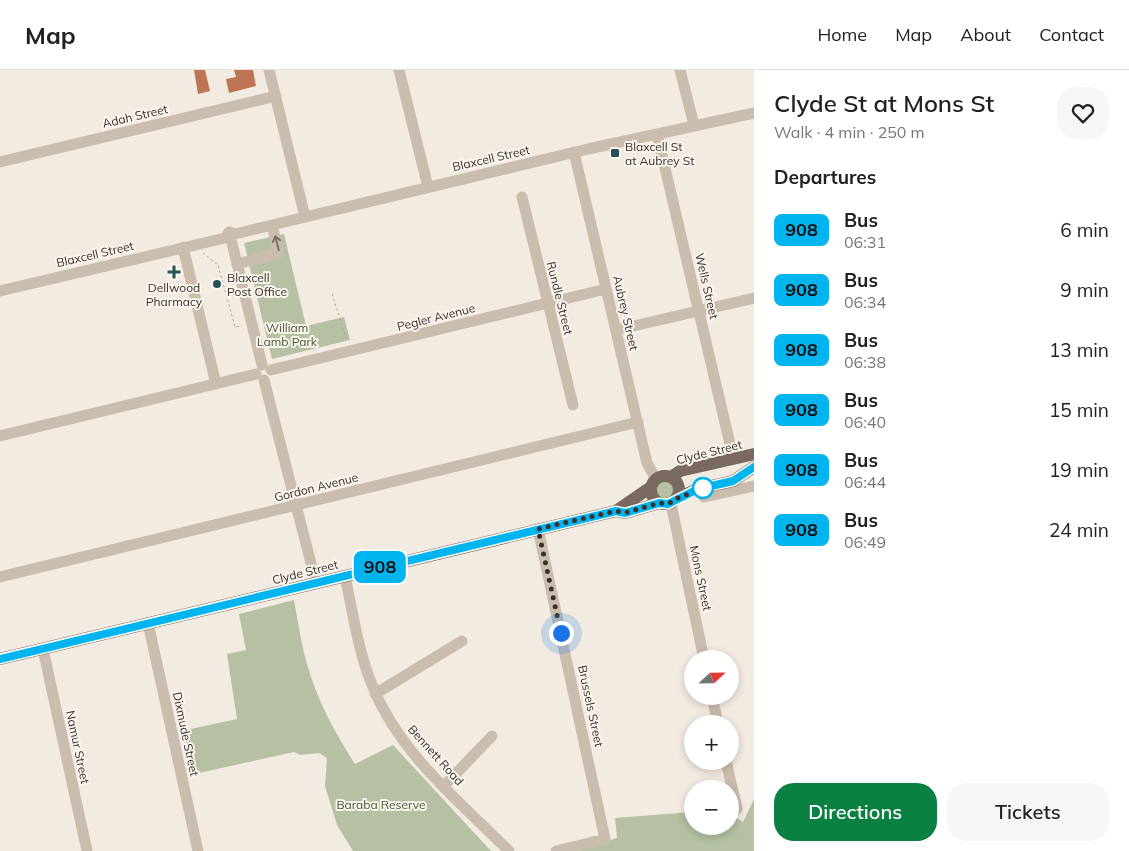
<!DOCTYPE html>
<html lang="en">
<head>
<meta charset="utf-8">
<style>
  :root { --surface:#fff; --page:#f6f6f6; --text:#202124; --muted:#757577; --line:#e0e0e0; --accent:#0b8043 }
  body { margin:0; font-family:Mulish,sans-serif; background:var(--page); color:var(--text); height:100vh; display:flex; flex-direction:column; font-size:19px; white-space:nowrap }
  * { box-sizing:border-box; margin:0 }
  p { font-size:16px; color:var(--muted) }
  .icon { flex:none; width:28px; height:28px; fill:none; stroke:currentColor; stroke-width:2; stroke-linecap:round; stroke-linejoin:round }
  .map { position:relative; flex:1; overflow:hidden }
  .side { display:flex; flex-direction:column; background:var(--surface); width:375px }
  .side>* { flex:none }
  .badge { padding:0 10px; border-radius:8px; font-size:18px; line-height:32px }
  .needle { width:32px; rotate:68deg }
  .controls { position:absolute; left:684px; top:580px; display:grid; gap:10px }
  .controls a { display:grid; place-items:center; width:55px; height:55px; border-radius:50%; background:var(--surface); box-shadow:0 2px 8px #0003; font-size:25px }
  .you { position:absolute; width:25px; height:25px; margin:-12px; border:4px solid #fff; border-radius:50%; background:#1a73e8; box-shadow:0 0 0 8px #1a73e833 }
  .map>.badge { position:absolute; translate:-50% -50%; box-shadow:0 0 0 2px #fff }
  h2 { padding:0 20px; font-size:19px; line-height:45px }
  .round { display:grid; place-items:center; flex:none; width:52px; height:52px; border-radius:20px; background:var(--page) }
  .head { display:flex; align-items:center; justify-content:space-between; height:85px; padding:0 20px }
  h1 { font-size:24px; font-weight:600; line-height:38px }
  .button { display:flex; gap:10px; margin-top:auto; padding:10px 20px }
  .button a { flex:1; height:58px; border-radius:20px; background:var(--accent); color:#fff; font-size:20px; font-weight:600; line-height:58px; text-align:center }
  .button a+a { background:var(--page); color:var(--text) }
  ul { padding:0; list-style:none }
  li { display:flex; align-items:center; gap:15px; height:60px; padding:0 20px }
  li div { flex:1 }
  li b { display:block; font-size:19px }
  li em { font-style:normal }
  li .badge { min-width:55px; font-weight:700; text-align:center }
  header { display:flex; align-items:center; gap:30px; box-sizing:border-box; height:70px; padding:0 25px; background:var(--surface); border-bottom:1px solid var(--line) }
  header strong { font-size:24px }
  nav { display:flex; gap:28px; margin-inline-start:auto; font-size:18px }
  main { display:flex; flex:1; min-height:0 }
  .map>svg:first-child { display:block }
</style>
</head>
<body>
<header>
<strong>Map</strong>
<nav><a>Home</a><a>Map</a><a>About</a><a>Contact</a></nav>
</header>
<main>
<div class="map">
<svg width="754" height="781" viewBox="0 0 754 781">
  <rect width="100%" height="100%" fill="#f2ebe2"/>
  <path fill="#b5c1a2" d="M 284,164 L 306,256 L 344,247 L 350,270 L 272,289 L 244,173 Z
    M656 421a10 10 0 1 1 20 0a10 10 0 1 1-20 0Z
    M 294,530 C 298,551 301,573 307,594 C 317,630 335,663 355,694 L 393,675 L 491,781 L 353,781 L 337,755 L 325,716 L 327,688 L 319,683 L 300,685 L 294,682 L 190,705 L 181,661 L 237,649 L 227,584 L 246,580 L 239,544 Z
    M 754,729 L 754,781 L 572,781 L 617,768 L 615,748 L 692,742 L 692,756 L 730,756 L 730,744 L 743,752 Z"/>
  <path fill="#be7554" d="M 194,0 L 205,0 L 210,21 L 198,24 Z
    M 234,0 L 253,0 L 256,16 L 229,23 L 226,9 L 236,7 Z"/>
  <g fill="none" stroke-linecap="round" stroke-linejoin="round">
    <path stroke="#b6a798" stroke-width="1" stroke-dasharray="2.5 2.5" stroke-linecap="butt" d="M 203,183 L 218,195 L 235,257 L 242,256
      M 332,224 L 347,271"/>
    <path stroke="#cabdae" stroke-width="11" d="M 269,0 L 305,147
      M 399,0 L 428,117
      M 680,0 L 694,55
      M 657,64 L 730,374 L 724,390
      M 574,82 L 647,393 L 656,409
      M 0,92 L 276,26
      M 522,127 L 573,335
      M 225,168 L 229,162 L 235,164 L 588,79 L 754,43
      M 232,173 L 262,295
      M 183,177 L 216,314
      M 237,194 L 279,183 L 272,155
      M 0,221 L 225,168
      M 616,260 L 754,228
      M 271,300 L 606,219
      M 264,310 L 316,513
      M 0,366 L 256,304
      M 704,427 L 754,416
      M 671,434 L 704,589
      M 538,459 L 605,769 L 556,781
      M 345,506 C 353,543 358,582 373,617 C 400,684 459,731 509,781
      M 0,507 L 638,352
      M 148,553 L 198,781
      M 43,579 L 87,781
      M 375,624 L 462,571
      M 712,626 L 718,654
      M 726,691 L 737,739
      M 444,716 L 492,666"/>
    <path stroke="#7a695e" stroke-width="12" d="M651 420a14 14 0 1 1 28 0a14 14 0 1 1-28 0Z
      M 671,407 L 680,401 L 754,384
      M 677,428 L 698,419 L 733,411 L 754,397
      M 616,441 L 651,417
      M 0,589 L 616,441 L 625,443 L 659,433"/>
  </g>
  <defs><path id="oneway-shaft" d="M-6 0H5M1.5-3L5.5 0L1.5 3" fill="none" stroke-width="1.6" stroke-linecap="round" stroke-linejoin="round" transform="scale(1.25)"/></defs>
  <use stroke="#7a7066" href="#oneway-shaft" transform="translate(277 173) rotate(-104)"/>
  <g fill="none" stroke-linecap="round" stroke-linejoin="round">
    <g stroke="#fff" stroke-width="11">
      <path id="line" d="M 0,589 L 616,441 L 625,443 L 659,433 L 668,434 L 698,419 L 733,411 L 754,397"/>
    </g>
    <use href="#line" stroke="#00b5ef" stroke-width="8"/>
    <path stroke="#39312c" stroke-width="5" stroke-dasharray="0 9" d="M 561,563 L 538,459 L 616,441 L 625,443 L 659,433 L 668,434 L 678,428 L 703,418"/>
  </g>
  <g fill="#245158" stroke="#faf5ee" stroke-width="2">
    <rect x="610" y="78" width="10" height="10" rx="2.5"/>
    <path d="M171.5 194.5h5v5h5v5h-5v5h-5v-5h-5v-5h5z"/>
    <circle cx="217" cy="214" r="5"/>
  </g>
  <circle fill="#fff" stroke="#00b5ef" stroke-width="2.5" cx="703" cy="418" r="10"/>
  <g text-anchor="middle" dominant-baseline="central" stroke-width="4" stroke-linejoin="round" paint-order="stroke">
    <g font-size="12" fill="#39312c" stroke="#faf5ee">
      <text transform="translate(135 46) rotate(-13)">Adah Street</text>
      <text transform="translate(491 88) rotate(-13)">Blaxcell Street</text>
      <text transform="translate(95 184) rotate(-13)">Blaxcell Street</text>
      <text transform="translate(707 216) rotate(77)">Wells Street</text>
      <text transform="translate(560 228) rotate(76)">Rundle Street</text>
      <text transform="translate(626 243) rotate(77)">Aubrey Street</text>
      <text transform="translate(436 247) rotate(-14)">Pegler Avenue</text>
      <text transform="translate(709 382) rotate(-14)">Clyde Street</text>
      <text transform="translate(316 417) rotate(-14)">Gordon Avenue</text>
      <text transform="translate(305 502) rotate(-14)">Clyde Street</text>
      <text transform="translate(701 508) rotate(78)">Mons Street</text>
      <text transform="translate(591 636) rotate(78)">Brussels Street</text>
      <text transform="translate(186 664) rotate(78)">Dixmude Street</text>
      <text transform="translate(78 677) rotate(78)">Namur Street</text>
      <text transform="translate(436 685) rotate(48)">Bennett Road</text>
    </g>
    <g font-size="12" fill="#39312c" stroke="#faf5ee" text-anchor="start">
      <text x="625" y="76">Blaxcell St<tspan x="625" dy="14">at Aubrey St</tspan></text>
      <text x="227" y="207">Blaxcell<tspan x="227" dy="14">Post Office</tspan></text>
      <text x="174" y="217" text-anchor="middle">Dellwood<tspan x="174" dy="14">Pharmacy</tspan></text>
    </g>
    <g font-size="12" fill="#465631" stroke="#faf5ee">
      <text x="287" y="257">William<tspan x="287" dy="14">Lamb Park</tspan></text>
      <text x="381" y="734">Baraba Reserve</text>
    </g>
  </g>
</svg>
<div class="controls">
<a><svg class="needle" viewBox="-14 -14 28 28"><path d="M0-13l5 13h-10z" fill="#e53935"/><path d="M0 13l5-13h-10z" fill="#757577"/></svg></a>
<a>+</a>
<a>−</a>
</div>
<div class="you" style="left:561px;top:563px"></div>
<b class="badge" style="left:380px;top:497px;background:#00b5ef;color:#111">908</b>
</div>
<section class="side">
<div class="head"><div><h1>Clyde St at Mons St</h1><p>Walk · 4 min · 250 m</p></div><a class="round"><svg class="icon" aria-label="heart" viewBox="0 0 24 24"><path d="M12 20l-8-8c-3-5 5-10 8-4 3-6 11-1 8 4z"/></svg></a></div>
<h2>Departures</h2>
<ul>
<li><span class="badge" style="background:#00b5ef;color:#111">908</span><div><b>Bus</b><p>06:31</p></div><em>6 min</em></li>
<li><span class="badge" style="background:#00b5ef;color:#111">908</span><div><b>Bus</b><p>06:34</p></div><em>9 min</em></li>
<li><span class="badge" style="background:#00b5ef;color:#111">908</span><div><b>Bus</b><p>06:38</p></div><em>13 min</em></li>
<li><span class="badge" style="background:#00b5ef;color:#111">908</span><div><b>Bus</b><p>06:40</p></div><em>15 min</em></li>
<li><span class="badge" style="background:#00b5ef;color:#111">908</span><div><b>Bus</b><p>06:44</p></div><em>19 min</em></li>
<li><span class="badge" style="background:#00b5ef;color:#111">908</span><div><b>Bus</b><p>06:49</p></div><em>24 min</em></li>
</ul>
<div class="button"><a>Directions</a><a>Tickets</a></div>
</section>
</main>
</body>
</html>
